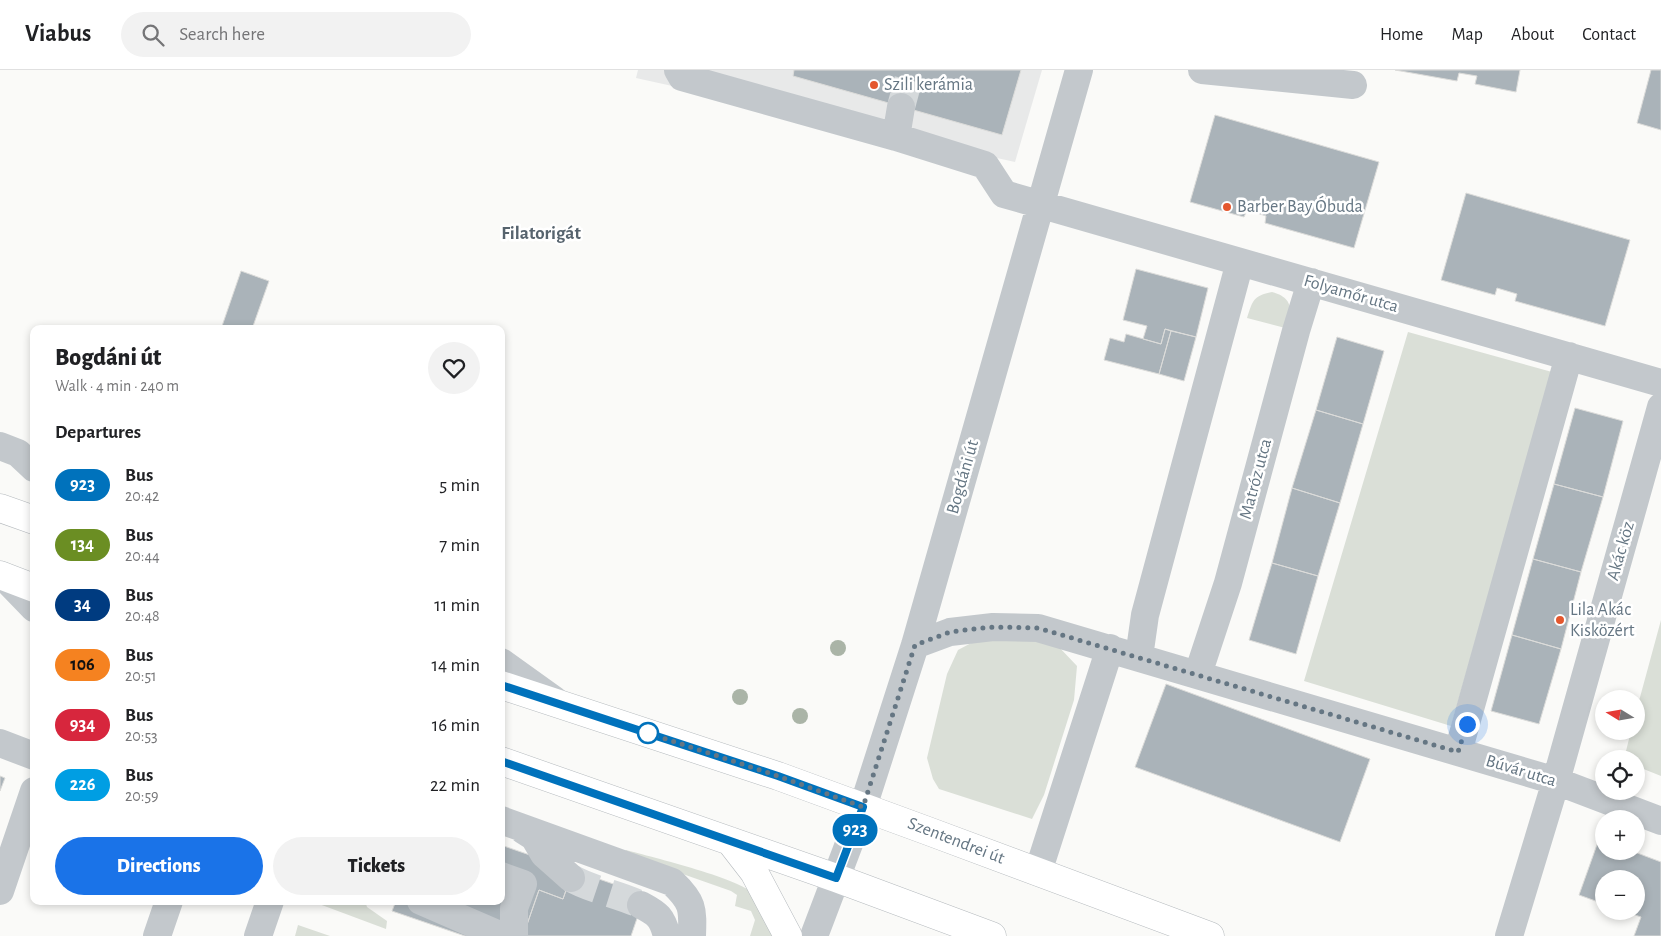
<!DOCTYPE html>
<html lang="en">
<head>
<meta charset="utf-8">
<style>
  :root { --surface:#fff; --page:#f2f2f2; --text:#202124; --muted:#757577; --line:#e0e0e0; --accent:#1a73e8 }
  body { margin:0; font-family:"Alegreya Sans",sans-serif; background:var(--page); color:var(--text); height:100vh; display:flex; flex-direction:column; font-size:19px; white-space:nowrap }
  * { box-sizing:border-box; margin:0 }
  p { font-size:16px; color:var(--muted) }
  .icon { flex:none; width:28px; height:28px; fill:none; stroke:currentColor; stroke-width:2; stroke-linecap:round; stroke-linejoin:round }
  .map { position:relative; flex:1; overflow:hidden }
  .sheet { position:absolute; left:30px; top:255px; width:475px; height:580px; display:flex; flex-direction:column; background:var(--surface); border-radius:10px; box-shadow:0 2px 8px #0003 }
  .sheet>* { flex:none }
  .badge { padding:0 10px; border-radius:16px; font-size:18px; line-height:32px }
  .needle { width:32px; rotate:281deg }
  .buttons { position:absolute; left:1595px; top:620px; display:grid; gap:10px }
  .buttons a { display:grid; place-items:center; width:50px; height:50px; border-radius:50%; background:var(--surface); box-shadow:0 2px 8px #0003; font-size:25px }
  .you { position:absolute; width:25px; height:25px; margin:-12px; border:4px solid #fff; border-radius:50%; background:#1a73e8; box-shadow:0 0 0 8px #1a73e833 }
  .map>.badge { position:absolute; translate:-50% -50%; box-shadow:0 0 0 2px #fff }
  h2 { padding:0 25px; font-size:19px; line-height:45px }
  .round { display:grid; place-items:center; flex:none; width:52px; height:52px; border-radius:26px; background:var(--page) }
  .headline { display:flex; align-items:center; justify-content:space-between; height:85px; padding:0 25px }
  h1 { font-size:24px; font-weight:800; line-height:38px }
  .cta { display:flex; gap:10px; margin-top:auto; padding:10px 25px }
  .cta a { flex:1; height:58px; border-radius:30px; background:var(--accent); color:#fff; font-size:20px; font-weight:800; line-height:58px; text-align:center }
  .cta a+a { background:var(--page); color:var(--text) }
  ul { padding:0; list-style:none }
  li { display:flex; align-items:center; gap:15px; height:60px; padding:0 25px }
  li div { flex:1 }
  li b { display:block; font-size:19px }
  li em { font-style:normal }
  li .badge { min-width:55px; font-weight:700; text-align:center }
  header { display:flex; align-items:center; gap:30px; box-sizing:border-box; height:70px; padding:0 25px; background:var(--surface); border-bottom:1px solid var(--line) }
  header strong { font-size:24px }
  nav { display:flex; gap:28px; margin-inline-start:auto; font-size:18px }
  .search { width:350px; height:45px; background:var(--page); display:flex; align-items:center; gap:12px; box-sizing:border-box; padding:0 18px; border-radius:28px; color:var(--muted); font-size:19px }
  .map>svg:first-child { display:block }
</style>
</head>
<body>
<header>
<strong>Viabus</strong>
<div class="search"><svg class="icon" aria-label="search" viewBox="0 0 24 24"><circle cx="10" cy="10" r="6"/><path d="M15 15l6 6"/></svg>Search here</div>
<nav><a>Home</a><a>Map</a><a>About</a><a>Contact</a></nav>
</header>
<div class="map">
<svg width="1661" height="866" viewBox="0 0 1661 866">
  <rect width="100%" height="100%" fill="#fafaf8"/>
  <path fill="#e8e9e9" d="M 638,0 L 1042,0 L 1015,92 L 636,8 Z"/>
  <path fill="#dadfd7" d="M 1272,222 C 1294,228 1291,240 1289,259 L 1247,248 C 1253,230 1253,226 1272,222 Z
    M 1408,262 L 1552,302 L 1451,656 L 1304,611 Z
    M 1661,550 L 1661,706 L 1636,696 L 1636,689 L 1624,689 L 1631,661 L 1636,661 L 1636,642 Z
    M 1028,567 L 1058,576 L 1077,596 L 1074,630 L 1044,725 L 1032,749 L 939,719 L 933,709 L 927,688 L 947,604 L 958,580 L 973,572 Z
    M 626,780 C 651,787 745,809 757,827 C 763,836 768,855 773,866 L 750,866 L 755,850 L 751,841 L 735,836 L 737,825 L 731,821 L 623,783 Z
    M 311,831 L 365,831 L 367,837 L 387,851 L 386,859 Z
    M 298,855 L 330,866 L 295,866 Z"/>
  <path fill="#aab3b9" stroke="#dcdcda" d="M 794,0 L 1021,0 L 1002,65 L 793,6 Z
    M 1395,0 L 1520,0 L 1516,22 L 1475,14 L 1477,6 L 1459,3 L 1457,11 Z
    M 1651,0 L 1661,0 L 1661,60 L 1637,53 Z
    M 1215,45 L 1379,92 L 1354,178 L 1265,153 L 1266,146 L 1247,140 L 1244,147 L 1190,132 Z
    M 1466,123 L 1630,170 L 1605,256 L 1515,231 L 1517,224 L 1497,218 L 1495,225 L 1441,210 Z
    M 1136,199 L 1208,218 L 1196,267 L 1165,259 L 1161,274 L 1143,269 L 1147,256 L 1123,250 Z
    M 241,201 L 269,211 L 252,259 L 221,259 Z
    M 1165,259 L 1171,261 L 1159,304 L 1104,290 L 1110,268 L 1124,272 L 1126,264 L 1161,274 Z
    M 1171,261 L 1196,267 L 1184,311 L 1159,304 Z
    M 1337,267 L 1384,281 L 1363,354 L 1316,340 Z
    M 1575,338 L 1623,351 L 1603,427 L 1554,414 Z
    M 1316,340 L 1363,354 L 1340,433 L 1292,418 Z
    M 1554,414 L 1603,427 L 1581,502 L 1533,489 Z
    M 1292,418 L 1340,433 L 1318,506 L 1272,493 Z
    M 1533,489 L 1581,502 L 1561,579 L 1512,565 Z
    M 1272,493 L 1318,506 L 1296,584 L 1249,570 Z
    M 1512,565 L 1561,579 L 1539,654 L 1491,641 Z
    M 1166,614 L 1370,689 L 1340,772 L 1135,697 Z
    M 0,706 L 5,708 L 0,721 Z
    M 1599,769 L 1604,771 L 1604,781 L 1632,781 L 1661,792 L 1661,866 L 1634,866 L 1641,847 L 1624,841 L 1636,841 L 1636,809 L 1604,809 L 1604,834 L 1579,825 Z
    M 501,775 L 573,800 L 563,829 L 539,820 L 523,866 L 465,866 L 392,841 L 396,831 L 501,831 Z
    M 573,800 L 645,825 L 631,866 L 523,866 L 539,820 L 563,829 Z"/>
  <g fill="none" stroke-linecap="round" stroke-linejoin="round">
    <path stroke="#d5d9db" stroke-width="28" stroke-dasharray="28 14" stroke-linecap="butt" d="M 901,37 L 911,0
      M 571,808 C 592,820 619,824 641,835"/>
    <g stroke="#b5babe" stroke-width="29">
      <path id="major" d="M 0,438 L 34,450
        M 0,505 L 34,518
        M 501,615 L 778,706 L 928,761 L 1210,866
        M 501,691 L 836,808 L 992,866
        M 730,771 L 754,802 L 788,866"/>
    </g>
    <path stroke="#c3c8cc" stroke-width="28" d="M 678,0 L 682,7 L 896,67 L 985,95 L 1004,124 L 1661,313
      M 1202,0 L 1353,15
      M 896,67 L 901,37
      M 0,376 L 18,383 L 34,398
      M 3,506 L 34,538
      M 915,575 L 950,562 L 993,557 L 1038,558 L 1556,711 L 1661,751
      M 1139,587 L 1145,545 L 1240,192
      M 501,592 L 554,630
      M 1198,604 L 1228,513 L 1296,261 L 1311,212
      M 0,673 L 34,686
      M 1458,682 L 1569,286
      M 501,750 L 672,812 C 693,832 693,838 692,866
      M 523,760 L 534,767 L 544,784 L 571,808
      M 1038,802 L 1110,578
      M 501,806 L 523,814 L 514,838 L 514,866
      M 0,821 L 34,721
      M 421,831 L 502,866
      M 641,835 C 658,844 662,847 667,866
      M 157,866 L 169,831
      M 258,866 L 270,831
      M 814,866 L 863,737 L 915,575 L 1079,0
      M 1509,866 L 1556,711 L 1661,337"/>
    <use href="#major" stroke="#fff" stroke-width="28"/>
  </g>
  <g fill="#aab4a7">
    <circle cx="838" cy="578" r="8"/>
    <circle cx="740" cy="627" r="8"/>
    <circle cx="800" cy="646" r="8"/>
  </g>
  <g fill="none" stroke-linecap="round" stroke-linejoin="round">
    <g stroke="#fff" stroke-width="11">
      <path id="line" d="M 501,615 L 778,706 L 863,737 L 836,808 L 501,691"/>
    </g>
    <use href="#line" stroke="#0072bc" stroke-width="8"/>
    <path stroke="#657683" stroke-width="5" stroke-dasharray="0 9" d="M 648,663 L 778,706 L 863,737 L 915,575 L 950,562 L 957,561 L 993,557 L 1038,558 L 1458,682 L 1467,654"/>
  </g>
  <g fill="#e4572e" stroke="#fff" stroke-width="2">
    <circle cx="874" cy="15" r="5"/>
    <circle cx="1227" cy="137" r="5"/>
    <circle cx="1560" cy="550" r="5"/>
  </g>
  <circle fill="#fff" stroke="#0072bc" stroke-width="2.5" cx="648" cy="663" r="10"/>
  <g text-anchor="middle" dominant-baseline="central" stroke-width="5" stroke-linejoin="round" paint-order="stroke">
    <g font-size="18" fill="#657683" stroke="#fff" text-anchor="start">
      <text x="884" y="15">Szili kerámia</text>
      <text x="1237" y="137">Barber Bay Óbuda</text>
      <text x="1570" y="540">Lila Akác<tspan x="1570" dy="21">Kisközért</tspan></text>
    </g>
    <g font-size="18" fill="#657683" stroke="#fff">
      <text transform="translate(1351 224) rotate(16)">Folyamőr utca</text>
      <text transform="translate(963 407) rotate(-74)">Bogdáni út</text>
      <text transform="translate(1256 409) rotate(-75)">Matróz utca</text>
      <text transform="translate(1621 481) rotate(-74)">Akác köz</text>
      <text transform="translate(1521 701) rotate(17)">Búvár utca</text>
      <text transform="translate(956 771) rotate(21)">Szentendrei út</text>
    </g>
    <g font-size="19" font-weight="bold" fill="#57646e" stroke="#fff">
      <text x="541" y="163">Filatorigát</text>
    </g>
  </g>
</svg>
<div class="buttons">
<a><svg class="needle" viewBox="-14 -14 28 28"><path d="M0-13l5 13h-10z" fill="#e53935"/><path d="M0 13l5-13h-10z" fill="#757577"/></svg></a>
<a><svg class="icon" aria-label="locate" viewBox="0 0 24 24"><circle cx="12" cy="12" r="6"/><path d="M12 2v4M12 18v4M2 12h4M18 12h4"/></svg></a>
<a>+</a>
<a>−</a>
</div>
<div class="you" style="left:1467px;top:654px"></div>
<b class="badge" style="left:855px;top:760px;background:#0072bc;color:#fff">923</b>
<section class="sheet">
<div class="headline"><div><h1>Bogdáni út</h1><p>Walk · 4 min · 240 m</p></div><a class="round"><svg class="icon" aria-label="heart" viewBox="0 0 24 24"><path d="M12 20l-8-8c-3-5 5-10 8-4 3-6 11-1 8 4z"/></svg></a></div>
<h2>Departures</h2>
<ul>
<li><span class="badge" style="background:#0072bc;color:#fff">923</span><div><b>Bus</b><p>20:42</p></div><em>5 min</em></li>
<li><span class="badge" style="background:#6b8e23;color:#fff">134</span><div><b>Bus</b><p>20:44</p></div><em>7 min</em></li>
<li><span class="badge" style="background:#003b80;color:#fff">34</span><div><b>Bus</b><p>20:48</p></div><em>11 min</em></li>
<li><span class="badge" style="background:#f58220;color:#111">106</span><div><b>Bus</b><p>20:51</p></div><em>14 min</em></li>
<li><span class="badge" style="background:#d7263d;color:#fff">934</span><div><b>Bus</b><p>20:53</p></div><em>16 min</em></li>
<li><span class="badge" style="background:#009ee3;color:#fff">226</span><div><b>Bus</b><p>20:59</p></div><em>22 min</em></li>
</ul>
<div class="cta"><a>Directions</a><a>Tickets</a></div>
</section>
</div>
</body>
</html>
